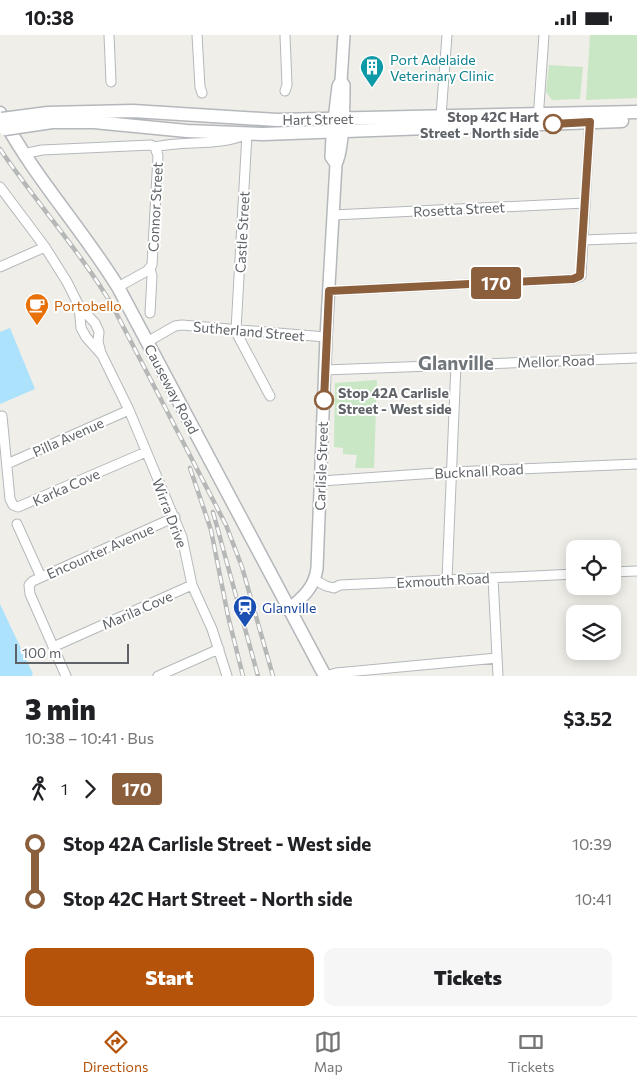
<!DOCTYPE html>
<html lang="en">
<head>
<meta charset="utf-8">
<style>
  :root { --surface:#fff; --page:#f6f6f6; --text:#202124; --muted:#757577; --line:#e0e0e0; --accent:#b45309 }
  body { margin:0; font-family:Commissioner,sans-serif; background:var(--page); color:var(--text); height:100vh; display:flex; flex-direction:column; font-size:19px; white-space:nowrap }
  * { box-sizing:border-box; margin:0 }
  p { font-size:16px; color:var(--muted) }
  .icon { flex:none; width:28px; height:28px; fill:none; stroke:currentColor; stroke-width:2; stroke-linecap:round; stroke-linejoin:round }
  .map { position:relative; height:641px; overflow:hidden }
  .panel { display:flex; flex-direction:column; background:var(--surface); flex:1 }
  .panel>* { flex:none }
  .badge { padding:0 10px; border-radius:4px; font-size:18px; line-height:32px }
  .controls { position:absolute; left:566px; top:505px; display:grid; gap:10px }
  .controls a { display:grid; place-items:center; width:55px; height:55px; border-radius:10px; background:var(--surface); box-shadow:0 2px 12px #0003; font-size:25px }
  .scale { position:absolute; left:15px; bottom:12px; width:114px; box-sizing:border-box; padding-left:5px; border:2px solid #5f6367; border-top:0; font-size:14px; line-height:18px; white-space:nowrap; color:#5f6367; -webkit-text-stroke:4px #fff; paint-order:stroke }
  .map>.badge { position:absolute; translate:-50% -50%; box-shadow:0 0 0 2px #fff }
  .legs { display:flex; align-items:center; gap:8px; height:55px; padding:0 25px; font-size:16px }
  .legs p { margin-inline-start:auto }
  .summary { display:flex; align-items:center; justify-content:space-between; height:85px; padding:0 25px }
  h1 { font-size:28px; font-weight:800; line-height:38px }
  .action { display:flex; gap:10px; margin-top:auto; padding:10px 25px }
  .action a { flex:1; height:58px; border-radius:10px; background:var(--accent); color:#fff; font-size:20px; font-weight:800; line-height:58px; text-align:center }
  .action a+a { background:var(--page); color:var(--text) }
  ul { padding:0 25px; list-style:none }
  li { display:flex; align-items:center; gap:18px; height:55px; font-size:19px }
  li i { display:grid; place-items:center; width:8px; height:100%; margin:0 6px; background:currentColor }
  li i::after { content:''; width:12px; height:12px; margin:-6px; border:4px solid; border-radius:50%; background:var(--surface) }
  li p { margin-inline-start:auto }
  li:first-child i { background:linear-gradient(#0000 50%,currentColor 0) }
  li:last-child i { background:linear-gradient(currentColor 50%,#0000 0) }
  .status { display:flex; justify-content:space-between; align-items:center; height:35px; padding:0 25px; background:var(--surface); direction:ltr }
  .status svg { height:14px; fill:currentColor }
  .dock { display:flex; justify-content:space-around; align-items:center; height:70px; border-top:1px solid var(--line); background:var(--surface); font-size:14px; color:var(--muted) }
  .dock a { display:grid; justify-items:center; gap:2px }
  .dock .selected { color:var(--accent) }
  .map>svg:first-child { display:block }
</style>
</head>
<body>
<div class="status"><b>10:38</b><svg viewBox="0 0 49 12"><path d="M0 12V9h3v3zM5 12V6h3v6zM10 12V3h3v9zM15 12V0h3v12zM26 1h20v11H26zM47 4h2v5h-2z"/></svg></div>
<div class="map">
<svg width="637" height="641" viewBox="0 0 637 641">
  <rect width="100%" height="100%" fill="#f0eee8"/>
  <path fill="#c9e7c5" d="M 590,0 L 637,0 L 637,63 L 586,65 Z
    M 549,30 L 583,32 L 580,64 L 552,65 L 546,57 Z
    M 377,345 L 374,433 L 355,433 L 357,420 L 343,419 L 343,413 L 334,412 L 335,348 Z"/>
  <path fill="#ace2fc" d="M 10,293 L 35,354 L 0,369 L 0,297 Z
    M 0,569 L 33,639 L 31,641 L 0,641 Z"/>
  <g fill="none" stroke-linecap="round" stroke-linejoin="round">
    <g stroke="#b5b8bb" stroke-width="11">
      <path id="minor" d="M 109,0 L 111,47
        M 197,0 L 200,52 L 202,58
        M 285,0 L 287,50 L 285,56
        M 441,81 L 447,0
        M 538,85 L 544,0
        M 23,119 L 42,115 L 151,110 L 155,112 C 185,105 219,112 247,99 L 236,295 L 237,299 L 270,361
        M 0,152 L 45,212 L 67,247 L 79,271 L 95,288 L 99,297 L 98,307 L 101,318
        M 333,180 L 585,168
        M 583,205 L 637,203
        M 0,232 L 45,212
        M 118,252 L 147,236 L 152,230 L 158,121 L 155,112
        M 329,256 L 573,244 L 581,241 L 590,82
        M 79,271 L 81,293 L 86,302 L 102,320 L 129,375 L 182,502 L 192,550 L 212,594 L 227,641
        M 150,278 L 152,241 L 150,233
        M 147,307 L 175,291 L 182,290 L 326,302
        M 325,335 L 637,323
        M 2,381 L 10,464 L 13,470 L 18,472 L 146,417
        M 7,429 L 129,375
        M 321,446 L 451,437 L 637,429
        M 17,489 L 41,542
        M 612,537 L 637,536
        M 493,543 L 498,641
        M 315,545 L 326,551 L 334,553 L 340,550 L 575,539
        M 447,545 L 456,329
        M 53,612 L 192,550
        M 66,641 L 30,559 L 29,550 L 33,546 L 175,482
        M 158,641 L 219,614
        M 325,641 L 336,638 L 497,623"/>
    </g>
    <g stroke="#b5b8bb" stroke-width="14">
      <path id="tertiary" d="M 336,129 L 331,122 L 332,102 L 338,51 L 341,46 L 344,0
        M 289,574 C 303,562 315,552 317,533 L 326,302 L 336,129 C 344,115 344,67 344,50 L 341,46"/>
    </g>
    <g stroke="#b4b7bb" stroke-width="15">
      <path id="secondary" d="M 0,78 C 33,141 81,192 118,252 L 325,641
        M 48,78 L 133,76 L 277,85 L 637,77
        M 52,87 L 94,87 L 187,96 L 263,99 L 622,86"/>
    </g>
    <use href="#minor" stroke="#fff" stroke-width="9"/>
    <use href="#tertiary" stroke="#fff" stroke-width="11"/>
    <use href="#secondary" stroke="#fff" stroke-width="12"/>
    <g stroke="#b6b7b7" stroke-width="4.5">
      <path id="rail" d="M 0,114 C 36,167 79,215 112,270 L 226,490 L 242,532 L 273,641
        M 190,433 L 211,495 L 228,581 L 243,641
        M 213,477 L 258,641"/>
    </g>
    <use href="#rail" stroke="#fff" stroke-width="2.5" stroke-dasharray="8" stroke-linecap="butt"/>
    <g stroke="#b4b7bb" stroke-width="15" stroke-linecap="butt">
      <path id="secondary-bridge" d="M 2,84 L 48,78
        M 5,94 L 52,87"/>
    </g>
    <use href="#secondary-bridge" stroke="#fff" stroke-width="12"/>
  </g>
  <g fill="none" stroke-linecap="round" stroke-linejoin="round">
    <g stroke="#fff" stroke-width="11">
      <path id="line-1" d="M 324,365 L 329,256 L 573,244 L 580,241 L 590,87 L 553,89"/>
    </g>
    <use href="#line-1" stroke="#8b5e3c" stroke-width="8"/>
  </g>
  <defs>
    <g id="building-pin" transform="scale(1.25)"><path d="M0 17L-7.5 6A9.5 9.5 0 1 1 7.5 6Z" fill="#0f9aa8" stroke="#fff"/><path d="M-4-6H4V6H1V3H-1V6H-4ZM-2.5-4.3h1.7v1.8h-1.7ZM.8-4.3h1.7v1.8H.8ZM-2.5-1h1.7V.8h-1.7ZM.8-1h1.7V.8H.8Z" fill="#fff"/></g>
    <g id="cafe-pin" transform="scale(1.25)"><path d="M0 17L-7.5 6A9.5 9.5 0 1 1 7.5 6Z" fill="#e8710a" stroke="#fff"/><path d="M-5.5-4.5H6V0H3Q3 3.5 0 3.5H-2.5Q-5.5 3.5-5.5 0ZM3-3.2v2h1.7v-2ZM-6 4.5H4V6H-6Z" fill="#fff"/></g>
    <g id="station-pin" transform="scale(1.25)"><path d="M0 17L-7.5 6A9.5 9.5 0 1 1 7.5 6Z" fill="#1a4fb4" stroke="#fff"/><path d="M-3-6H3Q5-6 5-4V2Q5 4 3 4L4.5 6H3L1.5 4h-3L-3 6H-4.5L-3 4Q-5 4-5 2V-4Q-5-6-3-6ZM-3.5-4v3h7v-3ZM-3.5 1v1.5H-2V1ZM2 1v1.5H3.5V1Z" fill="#fff"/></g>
  </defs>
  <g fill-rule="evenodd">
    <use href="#building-pin" x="372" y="32"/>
    <use href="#cafe-pin" x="37" y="270"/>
    <use href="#station-pin" x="245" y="572"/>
  </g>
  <g fill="#fff" stroke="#8b5e3c" stroke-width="2.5">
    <circle cx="553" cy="89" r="9"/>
    <circle cx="324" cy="365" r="9"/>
  </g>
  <g text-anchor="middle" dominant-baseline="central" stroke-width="4" stroke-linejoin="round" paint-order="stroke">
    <g font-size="14" fill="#0d838f" stroke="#fff" text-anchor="start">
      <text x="390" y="24">Port Adelaide<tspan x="390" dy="16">Veterinary Clinic</tspan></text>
    </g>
    <g font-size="14" font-weight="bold" fill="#5f6367" stroke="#fff" text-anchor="end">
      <text x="539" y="81">Stop 42C Hart<tspan x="539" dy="16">Street - North side</tspan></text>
      <text x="338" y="357" text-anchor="start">Stop 42A Carlisle<tspan x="338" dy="16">Street - West side</tspan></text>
    </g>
    <g font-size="14" fill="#5f6367" stroke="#fff">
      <text transform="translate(318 84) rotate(-1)">Hart Street</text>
      <text transform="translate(155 172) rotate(-87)">Connor Street</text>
      <text transform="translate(459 174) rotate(-3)">Rosetta Street</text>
      <text transform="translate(242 197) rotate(-87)">Castle Street</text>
      <text transform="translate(249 296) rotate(5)">Sutherland Street</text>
      <text transform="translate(556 326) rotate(-2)">Mellor Road</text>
      <text transform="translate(172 354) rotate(62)">Causeway Road</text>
      <text transform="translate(68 402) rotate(-24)">Pilla Avenue</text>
      <text transform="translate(321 431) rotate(-88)">Carlisle Street</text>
      <text transform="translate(479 436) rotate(-3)">Bucknall Road</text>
      <text transform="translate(66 452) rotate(-24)">Karka Cove</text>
      <text transform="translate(170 478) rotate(69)">Wirra Drive</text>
      <text transform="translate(100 516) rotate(-24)">Encounter Avenue</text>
      <text transform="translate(443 545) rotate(-3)">Exmouth Road</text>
      <text transform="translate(137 575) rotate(-24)">Marila Cove</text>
    </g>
    <g font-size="14" fill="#c56008" stroke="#fff" text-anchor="start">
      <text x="54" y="270">Portobello</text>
    </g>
    <g font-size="14" fill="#164399" stroke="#fff" text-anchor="start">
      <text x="262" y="572">Glanville</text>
    </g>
    <g font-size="19" font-weight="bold" fill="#707679" stroke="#fff">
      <text x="456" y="327">Glanville</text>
    </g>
  </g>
</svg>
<div class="controls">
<a><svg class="icon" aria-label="locate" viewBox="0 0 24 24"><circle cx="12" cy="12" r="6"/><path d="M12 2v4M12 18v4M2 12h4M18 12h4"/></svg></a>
<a><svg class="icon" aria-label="layers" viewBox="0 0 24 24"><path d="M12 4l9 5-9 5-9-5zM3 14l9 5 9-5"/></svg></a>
</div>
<div class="scale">100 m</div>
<b class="badge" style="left:496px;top:248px;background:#8b5e3c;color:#fff">170</b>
</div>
<section class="panel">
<div class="summary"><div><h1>3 min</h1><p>10:38 – 10:41 · Bus</p></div><b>$3.52</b></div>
<div class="legs"><svg class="icon" aria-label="walk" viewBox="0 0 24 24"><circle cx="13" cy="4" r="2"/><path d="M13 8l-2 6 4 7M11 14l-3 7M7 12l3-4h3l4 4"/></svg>1<svg class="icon" aria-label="forward" viewBox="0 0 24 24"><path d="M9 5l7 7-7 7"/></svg><b class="badge" style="background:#8b5e3c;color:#fff">170</b></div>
<ul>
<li><i style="color:#8b5e3c"></i><b>Stop 42A Carlisle Street - West side</b><p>10:39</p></li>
<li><i style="color:#8b5e3c"></i><b>Stop 42C Hart Street - North side</b><p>10:41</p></li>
</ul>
<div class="action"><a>Start</a><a>Tickets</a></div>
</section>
<nav class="dock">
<a class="selected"><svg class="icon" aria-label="directions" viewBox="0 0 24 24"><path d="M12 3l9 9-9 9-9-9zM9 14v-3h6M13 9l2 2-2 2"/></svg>Directions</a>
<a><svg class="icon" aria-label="map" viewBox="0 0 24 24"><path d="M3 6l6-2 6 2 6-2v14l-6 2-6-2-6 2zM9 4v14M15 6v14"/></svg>Map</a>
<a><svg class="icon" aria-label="tickets" viewBox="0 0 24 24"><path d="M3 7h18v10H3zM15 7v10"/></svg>Tickets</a>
</nav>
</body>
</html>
